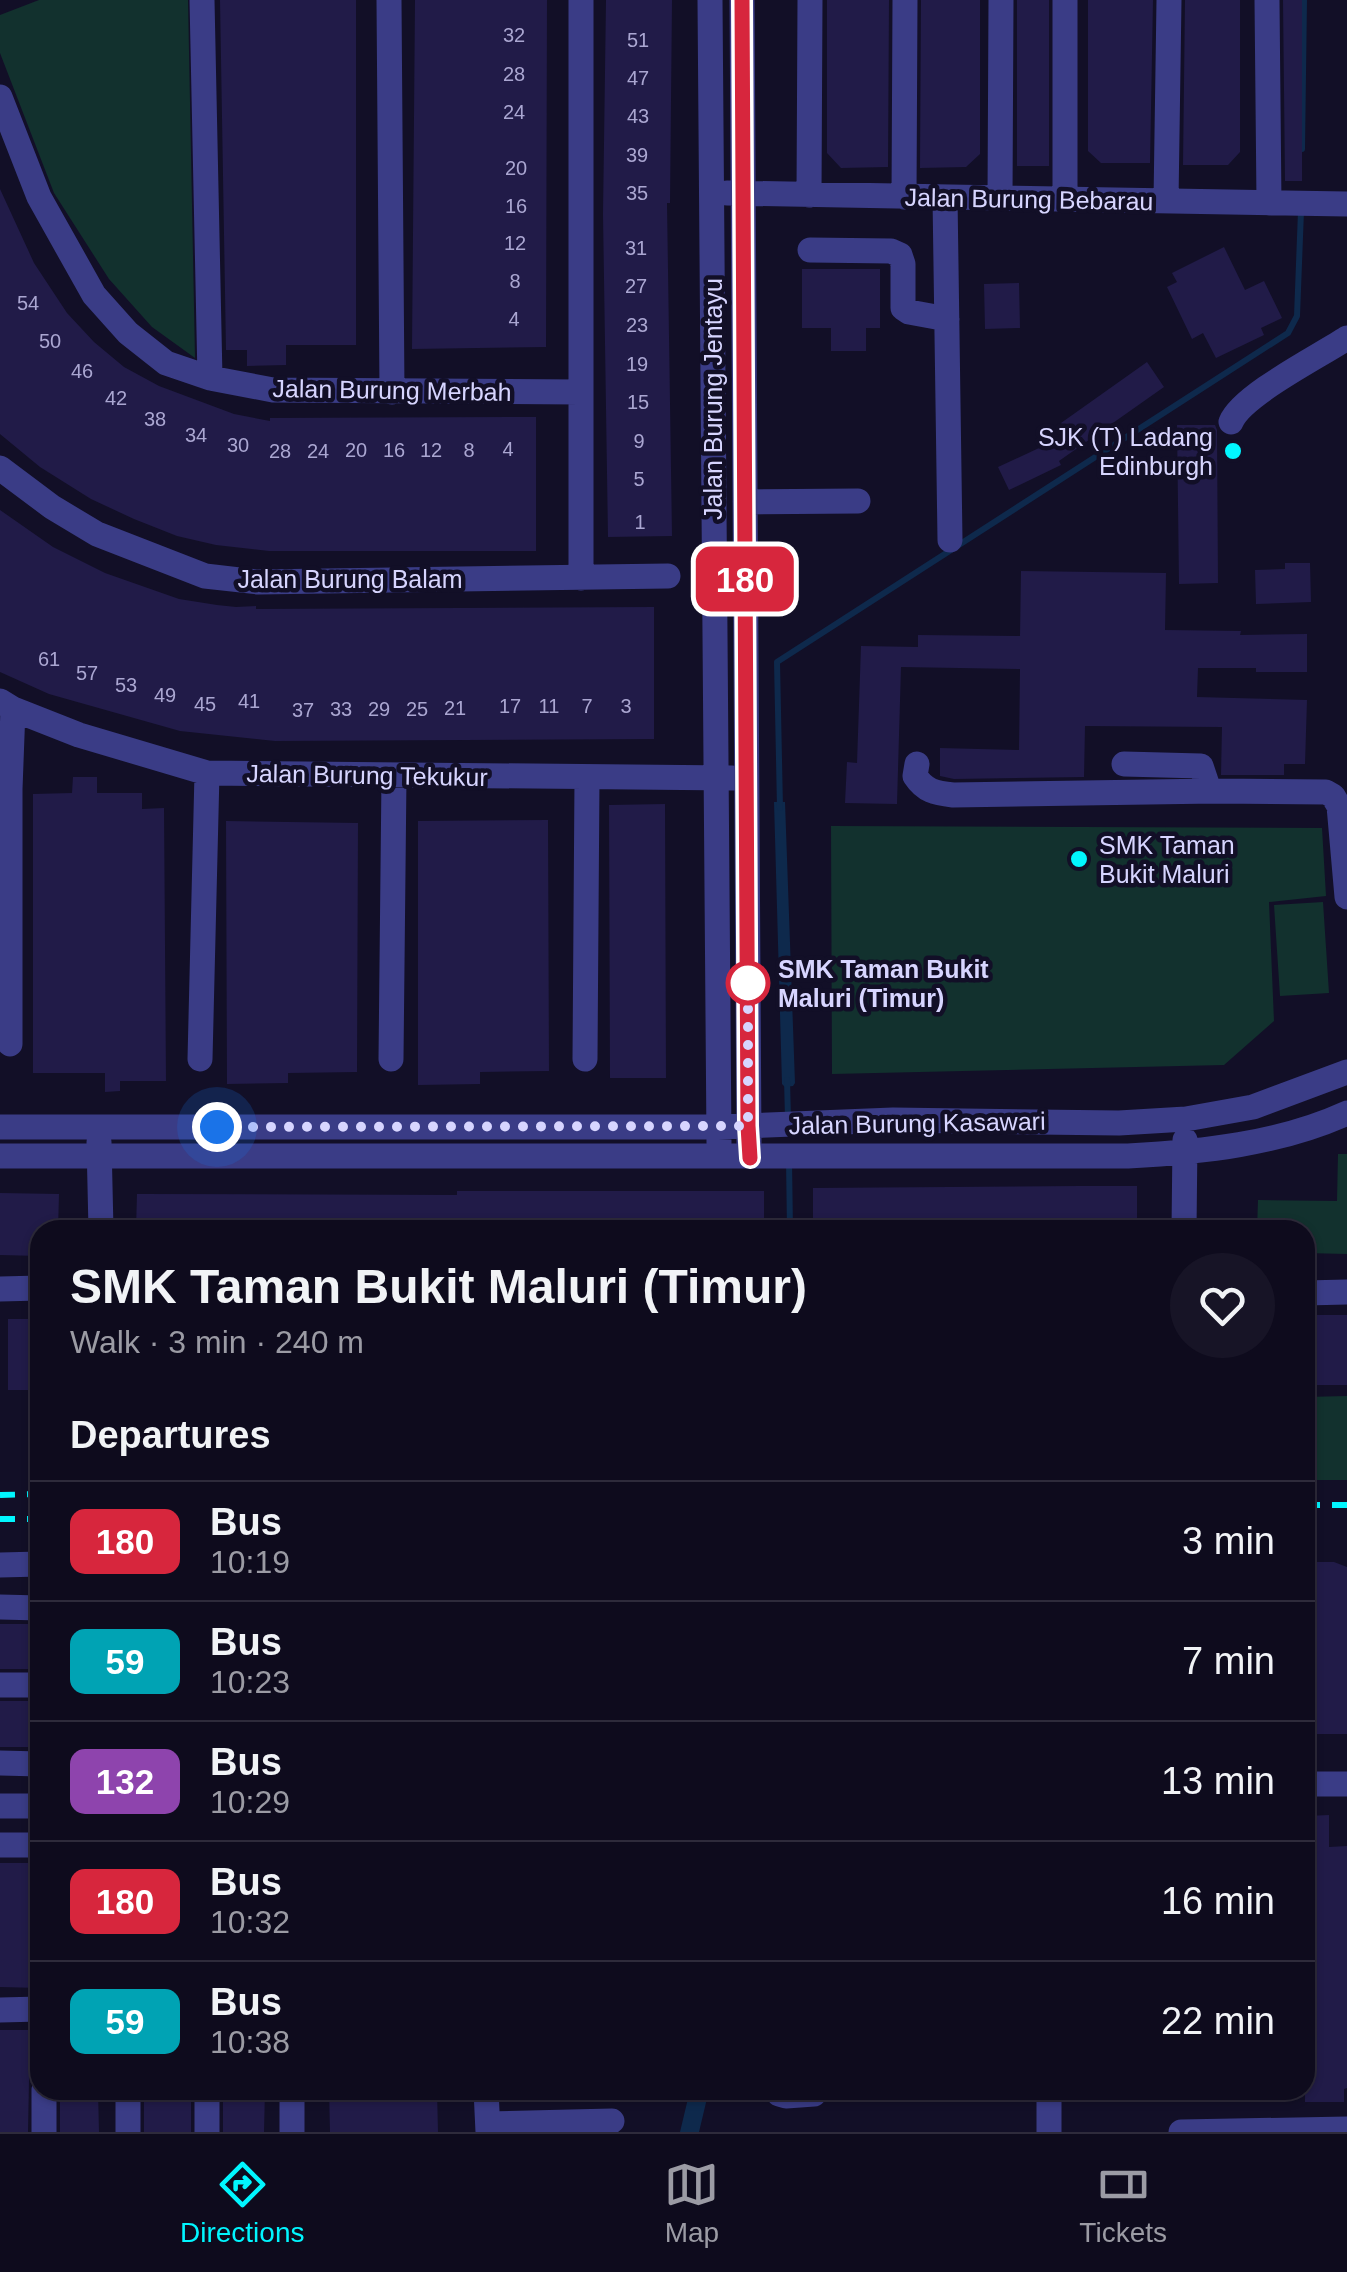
<!DOCTYPE html>
<html lang="en">
<head>
<meta charset="utf-8">
<style>
  :root { --surface:#0e0b1d; --page:#171426; --text:#f1f3f6; --muted:#9b9ba4; --line:#2e2b3b; --accent:#01f6ff }
  body { margin:0; font-family:Arial,sans-serif; background:var(--page); color:var(--text); height:100vh; display:flex; flex-direction:column; font-size:38px; white-space:nowrap }
  * { box-sizing:border-box; margin:0 }
  p { font-size:32px; color:var(--muted) }
  .icon { flex:none; width:55px; height:55px; fill:none; stroke:currentColor; stroke-width:2; stroke-linecap:round; stroke-linejoin:round }
  .map { position:relative; flex:1; overflow:hidden }
  .panel { position:absolute; left:30px; top:1220px; width:1285px; height:880px; display:flex; flex-direction:column; background:var(--surface); border-radius:30px; box-shadow:0 2px 8px #0004,0 0 0 2px var(--line) }
  .panel>* { flex:none }
  .badge { padding:0 20px; border-radius:15px; font-size:35px; line-height:65px }
  .you { position:absolute; width:50px; height:50px; margin:-25px; border:8px solid #fff; border-radius:50%; background:#1a73e8; box-shadow:0 0 0 15px #1a73e833 }
  .map>.badge { position:absolute; translate:-50% -50%; box-shadow:0 0 0 5px #fff }
  h2 { padding:0 40px; font-size:38px; line-height:90px }
  .round { display:grid; place-items:center; flex:none; width:105px; height:105px; border-radius:52px; background:var(--page) }
  .summary { display:flex; align-items:center; justify-content:space-between; height:170px; padding:0 40px }
  h1 { font-size:48px; font-weight:800; line-height:75px }
  ul { padding:0; list-style:none }
  li { display:flex; align-items:center; gap:30px; height:120px; padding:0 40px; border-top:2px solid var(--line) }
  li div { flex:1 }
  li b { display:block; font-size:38px }
  li em { font-style:normal }
  li .badge { min-width:110px; font-weight:700; text-align:center }
  .menu { display:flex; justify-content:space-around; align-items:center; height:140px; border-top:2px solid var(--line); background:var(--surface); font-size:28px; color:var(--muted) }
  .menu a { display:grid; justify-items:center; gap:5px }
  .menu .active { color:var(--accent) }
  .map>svg:first-child { display:block }
</style>
</head>
<body>
<div class="map">
<svg width="1347" height="2132" viewBox="0 0 1347 2132">
  <rect width="100%" height="100%" fill="#120f27"/>
  <path fill="#12312e" d="M 39,0 L 188,0 L 195,358 L 152,327 L 109,279 L 54,193 L 0,53 L 0,15 Z
    M 831,826 L 1322,828 L 1326,896 L 1269,902 L 1274,1021 L 1224,1065 L 832,1074 Z
    M 1323,902 L 1329,993 L 1280,996 L 1274,905 Z
    M 1338,1154 L 1347,1154 L 1347,1254 L 1305,1253 L 1305,1230 L 1257,1230 L 1258,1200 L 1337,1201 Z
    M 1347,1396 L 1347,1480 L 1305,1480 L 1305,1397 Z"/>
  <path fill="#0e294c" d="M 774,802 L 785,802 L 795,1083 L 793,1086 L 785,1087 L 782,1084 Z
    M 690,2090 L 709,2090 L 699,2132 L 680,2132 Z"/>
  <g fill="none" stroke-linecap="round" stroke-linejoin="round">
    <path stroke="#0e294c" stroke-width="6" d="M 1302,149 L 1304,0
      M 780,808 L 777,662 L 1288,333 L 1297,316 L 1301,211
      M 787,1080 L 788,1118
      M 789,1160 L 790,1230"/>
  </g>
  <path fill="#211b48" d="M 220,0 L 356,0 L 356,345 L 286,345 L 286,365 L 247,366 L 247,350 L 226,350 Z
    M 415,0 L 547,0 L 546,347 L 412,349 Z
    M 606,0 L 672,0 L 670,203 L 667,203 L 672,536 L 608,537 L 603,214 Z
    M 827,0 L 889,0 L 888,167 L 841,168 L 827,153 Z
    M 921,0 L 980,0 L 980,154 L 966,167 L 920,168 Z
    M 1017,0 L 1049,0 L 1049,166 L 1017,166 Z
    M 1088,0 L 1153,0 L 1150,163 L 1101,163 L 1088,151 Z
    M 1185,0 L 1240,0 L 1240,152 L 1228,165 L 1183,165 Z
    M 1283,0 L 1302,0 L 1302,181 L 1285,181 Z
    M 0,189 L 34,263 L 67,313 L 94,342 L 124,367 L 159,386 L 234,414 L 270,421 L 270,418 L 536,417 L 536,551 L 269,551 L 216,545 L 177,536 L 134,519 L 91,499 L 40,467 L 0,434 Z
    M 1224,247 L 1245,290 L 1264,281 L 1282,318 L 1261,328 L 1264,335 L 1216,358 L 1203,333 L 1192,339 L 1167,287 L 1177,282 L 1172,273 Z
    M 802,269 L 880,269 L 880,328 L 866,328 L 866,351 L 831,351 L 831,328 L 802,328 Z
    M 1019,283 L 1020,328 L 985,329 L 984,284 Z
    M 1147,362 L 1164,387 L 1059,461 L 1061,465 L 1009,490 L 998,467 L 1069,434 L 1061,423 Z
    M 1177,425 L 1215,425 L 1217,430 L 1218,583 L 1179,584 Z
    M 0,510 L 53,547 L 105,573 L 179,599 L 217,605 L 236,607 L 256,606 L 256,609 L 654,607 L 654,739 L 275,741 L 180,731 L 49,694 L 0,672 Z
    M 1285,563 L 1310,563 L 1311,602 L 1256,604 L 1255,570 L 1285,569 Z
    M 1021,571 L 1166,573 L 1165,630 L 1241,631 L 1240,635 L 1307,634 L 1307,672 L 1256,672 L 1256,668 L 1198,668 L 1197,697 L 1307,700 L 1305,764 L 1284,764 L 1284,775 L 1221,775 L 1222,727 L 1085,726 L 1084,777 L 954,779 L 940,776 L 940,748 L 1019,750 L 1020,669 L 901,667 L 897,804 L 845,803 L 847,762 L 857,763 L 861,646 L 918,647 L 918,635 L 1020,636 Z
    M 73,777 L 97,777 L 97,793 L 142,793 L 142,809 L 164,808 L 166,1081 L 120,1081 L 120,1091 L 105,1092 L 105,1073 L 33,1073 L 33,794 L 72,793 Z
    M 665,804 L 666,1078 L 610,1078 L 609,805 Z
    M 548,820 L 549,1071 L 480,1072 L 480,1084 L 418,1085 L 418,821 Z
    M 226,821 L 358,823 L 357,1072 L 288,1073 L 288,1083 L 227,1084 Z
    M 1080,1186 L 1137,1186 L 1137,1230 L 813,1230 L 813,1188 Z
    M 457,1191 L 764,1191 L 764,1230 L 136,1230 L 137,1194 L 457,1195 Z
    M 0,1193 L 59,1194 L 58,1230 L 40,1230 L 40,1256 L 0,1255 Z
    M 1305,1315 L 1347,1315 L 1347,1385 L 1305,1385 Z
    M 8,1319 L 40,1319 L 40,1390 L 8,1390 Z
    M 1305,1562 L 1334,1562 L 1347,1567 L 1347,1734 L 1305,1734 Z
    M 0,1624 L 40,1624 L 40,1669 L 0,1669 Z
    M 0,1701 L 40,1701 L 40,1747 L 0,1747 Z
    M 1329,1815 L 1329,1847 L 1347,1846 L 1347,2088 L 1344,2089 L 1344,2102 L 1305,2102 L 1306,1816 Z
    M 0,1863 L 40,1863 L 40,1988 L 0,1987 Z
    M 0,2030 L 30,2030 L 28,2132 L 0,2132 Z
    M 60,2090 L 98,2090 L 99,2132 L 60,2132 Z
    M 144,2090 L 191,2090 L 191,2132 L 144,2132 Z
    M 223,2090 L 265,2090 L 264,2132 L 223,2132 Z
    M 329,2090 L 437,2090 L 438,2132 L 330,2132 Z"/>
  <g fill="none" stroke-linecap="round" stroke-linejoin="round">
    <path stroke="#3a3c86" stroke-width="25" d="M 202,0 L 210,378
      M 389,0 L 392,392
      M 710,0 L 719,1143
      M 742,0 L 749,1143
      M 1267,0 L 1269,203
      M 0,97 L 39,197 L 94,295 L 128,333 L 166,363 L 210,378 L 273,390 L 580,392
      M 727,193 L 1347,204
      M 809,195 L 810,0
      M 904,197 L 905,0
      M 945,197 L 950,540
      M 1000,198 L 1001,0
      M 1065,199 L 1065,0
      M 1166,201 L 1169,0
      M 810,250 L 891,251 L 900,255 L 903,264 L 903,308 L 909,312 L 947,319
      M 1231,422 C 1242,395 1320,356 1347,338
      M 0,468 L 52,507 L 97,534 L 205,576 L 258,582 L 668,576
      M 745,502 L 858,501
      M 581,578 L 581,0
      M 0,701 L 13,709 L 79,735 L 207,773 L 732,778
      M 917,764 L 915,776 C 925,791 935,793 953,795 L 1215,791
      M 1124,764 L 1201,766 L 1208,787 L 1215,791 L 1326,792 L 1333,796 L 1339,806 L 1347,897
      M 10,1044 L 10,789 L 13,709
      M 200,1059 L 207,773
      M 391,1059 L 394,776
      M 585,1059 L 587,778
      M 0,1127 L 718,1127 L 893,1120 L 1119,1123 L 1186,1119 L 1253,1107 L 1347,1072
      M 99,1142 L 101,1230
      M 0,1156 L 1128,1156 C 1201,1152 1279,1144 1347,1113
      M 1184,1230 L 1185,1140
      M 0,1289 L 40,1288
      M 1305,1293 L 1347,1292
      M 0,1565 L 40,1564
      M 0,1607 L 40,1608
      M 0,1685 L 40,1685
      M 0,1763 L 40,1764
      M 1305,1784 L 1347,1784
      M 0,1806 L 40,1806
      M 0,1845 L 40,1845
      M 0,2010 L 40,2009
      M 44,2090 L 44,2132
      M 292,2090 L 292,2132
      M 486,2090 L 488,2132
      M 778,2090 L 779,2094 L 786,2096 L 814,2094
      M 1049,2090 L 1049,2132
      M 488,2124 L 612,2121
      M 128,2132 L 128,2090
      M 207,2132 L 207,2090
      M 1181,2132 L 1347,2129"/>
    <path stroke="#01f6ff" stroke-width="6" stroke-dasharray="15 12" stroke-linecap="butt" d="M 0,1495 L 40,1494
      M 1305,1505 L 1347,1505
      M 0,1519 L 40,1519"/>
  </g>
  <g fill="none" stroke-linecap="round" stroke-linejoin="round">
    <g stroke="#fff" stroke-width="22">
      <path id="line" d="M 742,0 L 748,1126 L 750,1158"/>
    </g>
    <use href="#line" stroke="#d7263d" stroke-width="15"/>
    <path stroke="#d7d5ff" stroke-width="10" stroke-dasharray="0 18" d="M 217,1127 L 748,1126 L 748,983"/>
  </g>
  <g fill="#01f6ff" stroke="#120f27" stroke-width="4">
    <circle cx="1233" cy="451" r="10"/>
    <circle cx="1079" cy="859" r="10"/>
  </g>
  <circle fill="#fff" stroke="#d7263d" stroke-width="5" cx="748" cy="983" r="20"/>
  <g text-anchor="middle" dominant-baseline="central" stroke-width="9" stroke-linejoin="round" paint-order="stroke">
    <g font-size="20" fill="#aaa6d1">
      <text x="514" y="35">32</text>
      <text x="638" y="40">51</text>
      <text x="514" y="74">28</text>
      <text x="638" y="78">47</text>
      <text x="514" y="112">24</text>
      <text x="638" y="116">43</text>
      <text x="637" y="155">39</text>
      <text x="516" y="168">20</text>
      <text x="637" y="193">35</text>
      <text x="516" y="206">16</text>
      <text x="515" y="243">12</text>
      <text x="636" y="248">31</text>
      <text x="515" y="281">8</text>
      <text x="636" y="286">27</text>
      <text x="28" y="303">54</text>
      <text x="514" y="319">4</text>
      <text x="637" y="325">23</text>
      <text x="50" y="341">50</text>
      <text x="637" y="364">19</text>
      <text x="82" y="371">46</text>
      <text x="116" y="398">42</text>
      <text x="638" y="402">15</text>
      <text x="155" y="419">38</text>
      <text x="196" y="435">34</text>
      <text x="639" y="441">9</text>
      <text x="238" y="445">30</text>
      <text x="508" y="449">4</text>
      <text x="356" y="450">20</text>
      <text x="394" y="450">16</text>
      <text x="431" y="450">12</text>
      <text x="469" y="450">8</text>
      <text x="280" y="451">28</text>
      <text x="318" y="451">24</text>
      <text x="639" y="479">5</text>
      <text x="640" y="522">1</text>
      <text x="49" y="659">61</text>
      <text x="87" y="673">57</text>
      <text x="126" y="685">53</text>
      <text x="165" y="695">49</text>
      <text x="249" y="701">41</text>
      <text x="205" y="704">45</text>
      <text x="510" y="706">17</text>
      <text x="549" y="706">11</text>
      <text x="587" y="706">7</text>
      <text x="626" y="706">3</text>
      <text x="455" y="708">21</text>
      <text x="341" y="709">33</text>
      <text x="379" y="709">29</text>
      <text x="417" y="709">25</text>
      <text x="303" y="710">37</text>
    </g>
    <g font-size="25" fill="#d7d5ff" stroke="#120f27">
      <text transform="translate(1029 199) rotate(1)">Jalan Burung Bebarau</text>
      <text transform="translate(392 390) rotate(1)">Jalan Burung Merbah</text>
      <text transform="translate(713 399) rotate(-90)">Jalan Burung Jentayu</text>
      <text x="350" y="579">Jalan Burung Balam</text>
      <text transform="translate(367 775) rotate(1)">Jalan Burung Tekukur</text>
      <text transform="translate(917 1123) rotate(-1)">Jalan Burung Kasawari</text>
    </g>
    <g font-size="25" fill="#d7d5ff" stroke="#120f27" text-anchor="end">
      <text x="1213" y="437">SJK (T) Ladang<tspan x="1213" dy="29">Edinburgh</tspan></text>
      <text x="1099" y="845" text-anchor="start">SMK Taman<tspan x="1099" dy="29">Bukit Maluri</tspan></text>
    </g>
    <g font-size="25" font-weight="bold" fill="#d7d5ff" stroke="#120f27" text-anchor="start">
      <text x="778" y="969">SMK Taman Bukit<tspan x="778" dy="29">Maluri (Timur)</tspan></text>
    </g>
  </g>
</svg>
<div class="you" style="left:217px;top:1127px"></div>
<b class="badge" style="left:745px;top:579px;background:#d7263d;color:#fff">180</b>
<section class="panel">
<div class="summary"><div><h1>SMK Taman Bukit Maluri (Timur)</h1><p>Walk · 3 min · 240 m</p></div><a class="round"><svg class="icon" aria-label="heart" viewBox="0 0 24 24"><path d="M12 20l-8-8c-3-5 5-10 8-4 3-6 11-1 8 4z"/></svg></a></div>
<h2>Departures</h2>
<ul>
<li><span class="badge" style="background:#d7263d;color:#fff">180</span><div><b>Bus</b><p>10:19</p></div><em>3 min</em></li>
<li><span class="badge" style="background:#00a3b4;color:#fff">59</span><div><b>Bus</b><p>10:23</p></div><em>7 min</em></li>
<li><span class="badge" style="background:#8e44ad;color:#fff">132</span><div><b>Bus</b><p>10:29</p></div><em>13 min</em></li>
<li><span class="badge" style="background:#d7263d;color:#fff">180</span><div><b>Bus</b><p>10:32</p></div><em>16 min</em></li>
<li><span class="badge" style="background:#00a3b4;color:#fff">59</span><div><b>Bus</b><p>10:38</p></div><em>22 min</em></li>
</ul>
</section>
</div>
<nav class="menu">
<a class="active"><svg class="icon" aria-label="directions" viewBox="0 0 24 24"><path d="M12 3l9 9-9 9-9-9zM9 14v-3h6M13 9l2 2-2 2"/></svg>Directions</a>
<a><svg class="icon" aria-label="map" viewBox="0 0 24 24"><path d="M3 6l6-2 6 2 6-2v14l-6 2-6-2-6 2zM9 4v14M15 6v14"/></svg>Map</a>
<a><svg class="icon" aria-label="tickets" viewBox="0 0 24 24"><path d="M3 7h18v10H3zM15 7v10"/></svg>Tickets</a>
</nav>
</body>
</html>
